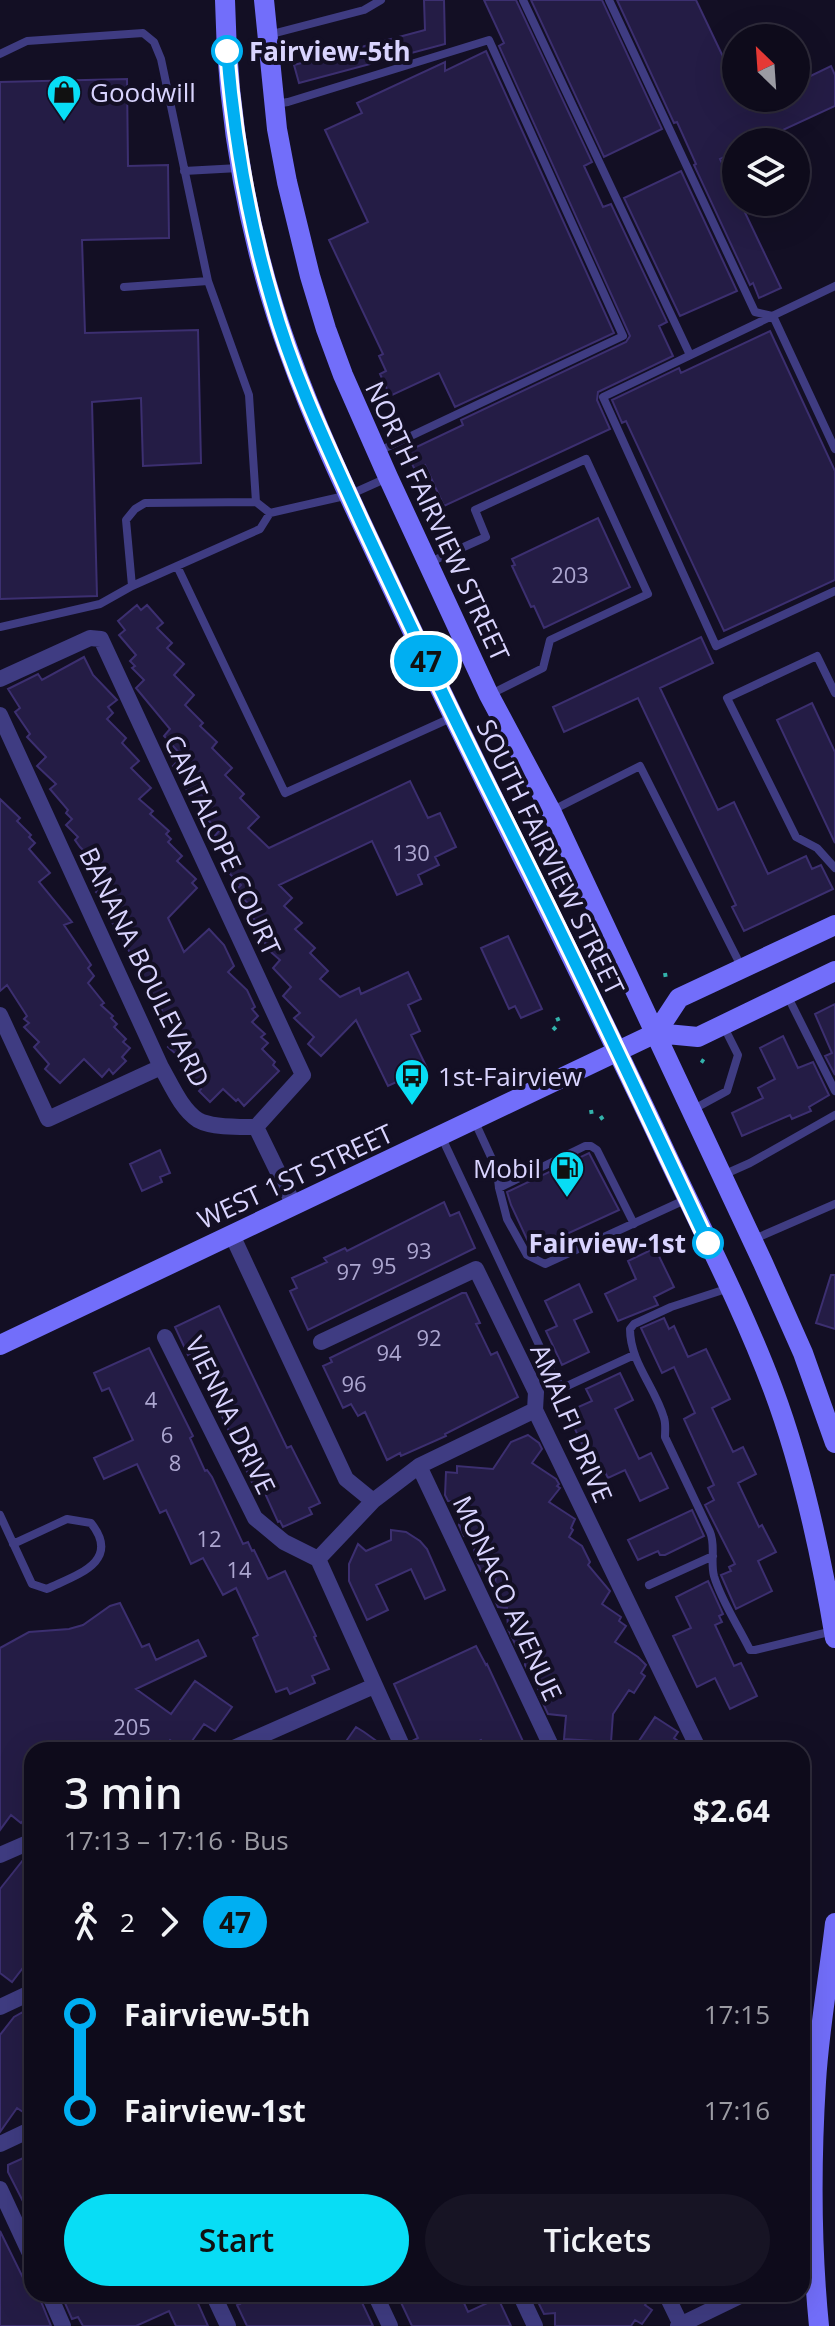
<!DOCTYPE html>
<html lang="en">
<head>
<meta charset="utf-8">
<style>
  :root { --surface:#0e0b1b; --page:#171424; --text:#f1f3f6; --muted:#9b9ba3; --line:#2e2b3a; --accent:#08ddf5 }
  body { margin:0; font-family:"Open Sans",sans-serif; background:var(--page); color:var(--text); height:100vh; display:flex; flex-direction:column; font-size:30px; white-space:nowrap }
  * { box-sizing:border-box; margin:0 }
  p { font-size:26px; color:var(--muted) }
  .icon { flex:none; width:44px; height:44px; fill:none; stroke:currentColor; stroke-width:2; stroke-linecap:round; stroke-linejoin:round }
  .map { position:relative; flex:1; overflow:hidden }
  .details { position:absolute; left:24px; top:1742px; width:786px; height:560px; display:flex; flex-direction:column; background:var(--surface); border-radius:24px; box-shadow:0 8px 32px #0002,0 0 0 2px var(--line) }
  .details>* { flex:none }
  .badge { padding:0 16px; border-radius:26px; font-size:28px; line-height:52px }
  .needle { width:52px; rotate:335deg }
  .controls { position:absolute; left:722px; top:24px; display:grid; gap:16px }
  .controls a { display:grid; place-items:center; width:88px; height:88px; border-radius:50%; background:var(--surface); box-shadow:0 8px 32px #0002,0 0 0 2px var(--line); font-size:40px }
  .map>.badge { position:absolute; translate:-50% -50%; box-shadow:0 0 0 4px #fff }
  .legs { display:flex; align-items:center; gap:12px; height:88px; padding:0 40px; font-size:26px }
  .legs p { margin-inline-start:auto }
  .overview { display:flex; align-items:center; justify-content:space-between; height:136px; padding:0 40px }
  h1 { font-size:44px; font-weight:600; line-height:60px }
  .action { display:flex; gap:16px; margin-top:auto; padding:16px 40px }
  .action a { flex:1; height:92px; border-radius:48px; background:var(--accent); color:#111; font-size:32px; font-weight:600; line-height:92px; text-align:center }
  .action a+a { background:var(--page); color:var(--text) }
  ul { padding:0 40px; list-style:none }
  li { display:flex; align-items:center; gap:28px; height:96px; font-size:30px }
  li i { display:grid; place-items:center; width:12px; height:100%; margin:0 10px; background:currentColor }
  li i::after { content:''; width:20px; height:20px; margin:-10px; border:6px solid; border-radius:50%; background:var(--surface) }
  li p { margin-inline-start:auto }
  li:first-child i { background:linear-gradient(#0000 50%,currentColor 0) }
  li:last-child i { background:linear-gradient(currentColor 50%,#0000 0) }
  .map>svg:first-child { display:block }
</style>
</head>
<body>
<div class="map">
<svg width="835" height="2326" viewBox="0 0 835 2326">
  <rect width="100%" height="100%" fill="#130f24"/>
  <path fill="#241c45" stroke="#3c2f70" stroke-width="2" d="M 424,0 L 444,0 L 445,44 L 299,83 L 294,65 L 425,30 Z
    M 484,0 L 516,0 L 592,162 L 584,166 L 603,207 L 611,204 L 667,322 L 659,326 L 673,356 L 598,392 L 597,400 L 610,429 L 444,506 L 425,465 L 415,470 L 406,452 L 463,425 L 461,420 L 626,342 L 630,336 L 499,46 L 504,43 Z
    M 531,0 L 602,0 L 662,129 L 604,157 Z
    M 617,0 L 696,0 L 736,84 L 736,98 L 743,98 L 747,106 L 763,98 L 796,98 L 796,83 L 831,66 L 835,75 L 835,106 L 757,142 L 736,142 L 736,152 L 720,159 L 736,193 L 736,202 L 740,202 L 781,288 L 759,298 L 753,283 L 750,285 L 694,165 L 696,164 L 677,122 L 674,123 Z
    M 486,51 L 614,333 L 455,407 L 439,373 L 390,396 L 380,374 L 386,371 L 379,356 L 383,354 L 329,240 L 368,222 L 325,130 L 362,113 L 357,103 L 445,62 L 445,71 Z
    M 127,79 L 128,166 L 168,165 L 169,238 L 82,240 L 85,333 L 198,330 L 201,463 L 143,466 L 141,398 L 92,402 L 97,596 L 0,599 L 0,82 Z
    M 681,171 L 737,291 L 680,316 L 624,198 Z
    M 770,331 L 835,471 L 835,580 L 724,631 L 626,421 L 622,423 L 612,400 L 679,368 L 681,373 Z
    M 598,518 L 630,587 L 544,628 L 534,606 L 531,607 L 512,566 L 515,565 L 512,559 Z
    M 137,605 L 141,610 L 147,605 L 163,623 L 157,628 L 172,643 L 167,648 L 184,664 L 174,675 L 194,695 L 185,705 L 203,723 L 200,726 L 217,742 L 212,748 L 232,768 L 225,775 L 244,794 L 240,798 L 259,817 L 248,828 L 269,848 L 410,781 L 428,818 L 440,813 L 456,847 L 435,857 L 439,865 L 418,875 L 422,884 L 397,895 L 372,841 L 279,885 L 292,898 L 284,906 L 302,923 L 295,929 L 315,948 L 310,953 L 328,971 L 320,979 L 340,997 L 359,988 L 361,994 L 408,972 L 421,999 L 408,1005 L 420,1031 L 411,1035 L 427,1068 L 388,1086 L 356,1020 L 321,1056 L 308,1044 L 314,1037 L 294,1018 L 300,1013 L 283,996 L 291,987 L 273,968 L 280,960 L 264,946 L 266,944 L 260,938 L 261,937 L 250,926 L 255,920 L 249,914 L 254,909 L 235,891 L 241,885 L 222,866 L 230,858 L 216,844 L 218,843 L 213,838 L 219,831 L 206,818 L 200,811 L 202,809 L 185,788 L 190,782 L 173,766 L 182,756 L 164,736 L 170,729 L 136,688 L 144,680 L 132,668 L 135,666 L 130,661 L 136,655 L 119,635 L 125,630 L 118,621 Z
    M 701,637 L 713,663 L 660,688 L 718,810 L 734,802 L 768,874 L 806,856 L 812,869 L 821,865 L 833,889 L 744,931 L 732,907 L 736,905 L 638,698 L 564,732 L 553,707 Z
    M 84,657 L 93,675 L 117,700 L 108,707 L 113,713 L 107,719 L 126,738 L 122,743 L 139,761 L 131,768 L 151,788 L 139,799 L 153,811 L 150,814 L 169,831 L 166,834 L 171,839 L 168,842 L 182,856 L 177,861 L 196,879 L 192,883 L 197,888 L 168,918 L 184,952 L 209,929 L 224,945 L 234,966 L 228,972 L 247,990 L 255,1007 L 252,1009 L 258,1016 L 252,1022 L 265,1034 L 261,1037 L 268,1043 L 262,1049 L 275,1062 L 273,1065 L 279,1071 L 244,1106 L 238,1099 L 236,1101 L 223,1089 L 210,1102 L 199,1091 L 201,1089 L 181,1070 L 187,1064 L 168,1047 L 178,1037 L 164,1024 L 168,1019 L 160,1012 L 162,1010 L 145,994 L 150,988 L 136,972 L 138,970 L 118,928 L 111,922 L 118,915 L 96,892 L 104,884 L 89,865 L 94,861 L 80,847 L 75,840 L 78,837 L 66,825 L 72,819 L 66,813 L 68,810 L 50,789 L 56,784 L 37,766 L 46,757 L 27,737 L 30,734 L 15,712 L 20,708 L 8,689 L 38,674 L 42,680 Z
    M 812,703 L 835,752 L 835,843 L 777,720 Z
    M 0,799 L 20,818 L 17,821 L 31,835 L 29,837 L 35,843 L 29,849 L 50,873 L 39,882 L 72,922 L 64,925 L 91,965 L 88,968 L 94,976 L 88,983 L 104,1003 L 101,1005 L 113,1016 L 111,1018 L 117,1024 L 114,1027 L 126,1039 L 123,1042 L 130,1048 L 122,1057 L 126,1061 L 113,1074 L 109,1069 L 102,1077 L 84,1059 L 60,1083 L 45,1069 L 49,1064 L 34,1047 L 39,1042 L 24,1027 L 29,1023 L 24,1019 L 27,1016 L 7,985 L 0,991 Z
    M 508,936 L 542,1009 L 521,1018 L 515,1006 L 509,1009 L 481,948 Z
    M 835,1004 L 835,1075 L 825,1056 L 832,1053 L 815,1014 Z
    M 783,1036 L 798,1068 L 813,1062 L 829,1095 L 809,1107 L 811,1111 L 792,1119 L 790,1115 L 742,1136 L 732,1113 L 763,1098 L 758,1088 L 775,1079 L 760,1048 Z
    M 160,1150 L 170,1173 L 160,1177 L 162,1182 L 142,1191 L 130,1164 Z
    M 589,1153 L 619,1210 L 532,1250 L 511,1205 L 507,1192 Z
    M 444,1202 L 450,1216 L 459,1212 L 475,1248 L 308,1330 L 290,1291 L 297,1288 L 292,1278 L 327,1262 L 324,1258 L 345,1248 L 347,1251 Z
    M 655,1248 L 674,1287 L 654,1297 L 658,1305 L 618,1321 L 605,1294 L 636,1279 L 628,1261 Z
    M 831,1275 L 835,1275 L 835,1329 L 816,1323 Z
    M 579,1284 L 592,1312 L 574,1320 L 589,1352 L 562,1365 L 546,1331 L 557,1326 L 545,1301 Z
    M 462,1293 L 466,1293 L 480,1323 L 476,1324 L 491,1355 L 497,1352 L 518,1397 L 445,1434 L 446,1436 L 401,1456 L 400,1453 L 387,1460 L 365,1412 L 358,1416 L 351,1404 L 343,1408 L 323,1366 L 332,1362 L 330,1358 Z
    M 219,1306 L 287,1448 L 291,1446 L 320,1503 L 309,1508 L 312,1514 L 283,1527 L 280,1521 L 278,1522 L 264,1491 L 259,1493 L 255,1487 L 254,1487 L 193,1352 L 188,1355 L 175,1327 Z
    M 664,1318 L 669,1329 L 674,1326 L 688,1357 L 706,1349 L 730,1399 L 712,1408 L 733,1452 L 743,1447 L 756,1474 L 738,1483 L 759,1527 L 762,1525 L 776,1552 L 758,1561 L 772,1591 L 736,1609 L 721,1575 L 731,1571 L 729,1567 L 735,1564 L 705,1505 L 714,1500 L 708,1488 L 714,1485 L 684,1419 L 695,1413 L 674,1367 L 662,1373 L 641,1328 Z
    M 149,1348 L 193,1436 L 190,1438 L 205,1471 L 207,1470 L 212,1477 L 243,1544 L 248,1542 L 252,1551 L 254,1550 L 268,1579 L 285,1571 L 316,1636 L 314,1637 L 329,1669 L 312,1676 L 315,1683 L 290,1694 L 287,1688 L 276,1692 L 253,1638 L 258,1635 L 236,1588 L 223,1595 L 203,1558 L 191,1564 L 166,1510 L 160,1513 L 137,1464 L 104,1479 L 94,1458 L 133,1440 L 109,1388 L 102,1391 L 94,1373 Z
    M 620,1373 L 633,1400 L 615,1409 L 639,1459 L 651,1453 L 668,1488 L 640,1501 L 625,1470 L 608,1478 L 602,1466 L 594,1470 L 567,1412 L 592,1401 L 586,1389 Z
    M 528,1435 L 539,1443 L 542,1449 L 532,1463 L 556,1479 L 559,1484 L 557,1486 L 560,1488 L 549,1502 L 575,1519 L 571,1528 L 573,1530 L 569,1537 L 582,1546 L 590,1562 L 588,1565 L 610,1591 L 602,1604 L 621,1617 L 619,1621 L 626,1626 L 615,1642 L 638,1657 L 646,1665 L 641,1673 L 645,1676 L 634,1693 L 629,1690 L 613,1714 L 611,1742 L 564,1739 L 566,1716 L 548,1714 L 539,1695 L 535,1671 L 528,1671 L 525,1665 L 526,1645 L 516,1646 L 508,1629 L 507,1608 L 498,1607 L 494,1598 L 496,1573 L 481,1571 L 475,1558 L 473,1537 L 464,1536 L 459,1525 L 461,1502 L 448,1501 L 445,1495 L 446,1472 L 457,1473 L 457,1466 L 493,1469 L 511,1442 Z
    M 692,1510 L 704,1536 L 665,1555 L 660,1555 L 658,1551 L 638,1560 L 628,1540 Z
    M 391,1530 L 406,1532 L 420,1541 L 427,1549 L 445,1590 L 425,1599 L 411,1569 L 376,1585 L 388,1610 L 367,1620 L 349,1581 L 349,1564 L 358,1544 L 366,1551 L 391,1540 Z
    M 708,1581 L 723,1614 L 719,1616 L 722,1622 L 715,1625 L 734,1666 L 741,1663 L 757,1696 L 730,1709 L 715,1678 L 697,1687 L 673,1636 L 691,1628 L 676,1597 Z
    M 120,1603 L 142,1647 L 149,1644 L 156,1660 L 198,1640 L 206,1656 L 136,1689 L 171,1714 L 195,1681 L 232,1707 L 215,1731 L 204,1724 L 187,1748 L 184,1746 L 182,1748 L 170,1740 L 163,1750 L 32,1750 L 32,1809 L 21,1823 L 11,1815 L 0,1830 L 0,1648 L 29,1632 L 69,1629 L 83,1625 L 110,1606 Z
    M 476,1646 L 486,1665 L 487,1664 L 527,1750 L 498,1750 L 495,1742 L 486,1746 L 481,1740 L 461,1750 L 415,1750 L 412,1741 L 418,1738 L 394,1684 Z
    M 655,1717 L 678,1732 L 674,1738 L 685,1746 L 687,1750 L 633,1750 Z
    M 356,1727 L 364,1732 L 389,1750 L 340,1750 Z
    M 32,1853 L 32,1956 L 12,1982 L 0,1973 L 0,1889 L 27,1855 Z
    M 23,2012 L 32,2019 L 32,2118 L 17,2108 L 0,2132 L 0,2035 L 14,2017 Z
    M 32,2154 L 32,2219 L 8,2172 L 8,2165 Z
    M 0,2231 L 31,2294 L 38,2294 L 51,2326 L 0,2326 Z
    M 61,2294 L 202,2294 L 202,2296 L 196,2299 L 208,2326 L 176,2326 L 169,2311 L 136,2326 L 83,2326 L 78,2317 L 72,2319 Z
    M 235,2294 L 358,2294 L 373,2326 L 247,2326 L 237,2305 L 240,2304 Z
    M 397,2294 L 460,2294 L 468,2312 L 498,2298 L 511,2326 L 412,2326 Z
    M 534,2294 L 653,2294 L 645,2305 L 652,2310 L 642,2324 L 635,2320 L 631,2326 L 555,2326 L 555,2313 L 544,2314 Z"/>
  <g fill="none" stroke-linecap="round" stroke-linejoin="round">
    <path stroke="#33b2ab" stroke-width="4" stroke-dasharray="4 6" stroke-linecap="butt" d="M 665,973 L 666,979
      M 556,1020 L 561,1018
      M 553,1027 L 557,1031
      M 701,1060 L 704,1062
      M 591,1110 L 592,1116
      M 600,1119 L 607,1114"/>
    <path stroke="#3f3c82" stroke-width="8" d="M 523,0 L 690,355
      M 609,0 L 755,312 L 772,316
      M 268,35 L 364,10 L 381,0
      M 0,54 L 27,41 L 143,33 L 154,42 L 161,59 L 208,281 L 249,395 L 256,502
      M 275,104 L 288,102 L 489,40 L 623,336 L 377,452
      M 184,171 L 239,168
      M 835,286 L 603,397 L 716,646 L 835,591
      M 124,287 L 208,281
      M 773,316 L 835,449
      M 270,513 L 260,529 L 132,586 L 126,520 L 135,509 L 145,503 L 256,502 L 270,513 L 349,495 L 387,478
      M 428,563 L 486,537 L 475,510 L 586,459 L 648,594 L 550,640 L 543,668 L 491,694
      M 177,566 L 285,793 L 453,717
      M 0,627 L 100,604 L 132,586
      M 835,693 L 817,656 L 727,698 L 796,837 L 817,848 L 835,868
      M 551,811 L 640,766 L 742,968
      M 787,995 L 835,1091
      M 692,1110 L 727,1091 L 738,1055 L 723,1025
      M 474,1120 L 497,1170 L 499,1188 L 507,1219 L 527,1255 L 545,1264 L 687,1199
      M 442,1138 L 554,1377 L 560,1385 L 567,1386 L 634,1355
      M 723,1175 L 750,1163 L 835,1115
      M 499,1188 L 585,1146 L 591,1146 L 597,1150 L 634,1224
      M 752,1240 L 835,1204
      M 729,1288 L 671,1307 L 634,1324 L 630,1329 C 630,1362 655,1387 664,1418 C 666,1424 665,1431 665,1437 L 710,1532 C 716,1546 710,1561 714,1576 C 721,1600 737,1624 748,1646 L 750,1650 L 755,1650 L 833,1631
      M 0,1515 L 32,1584 L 47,1589 C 76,1575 122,1562 91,1523 L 67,1519 L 13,1544
      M 649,1585 L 713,1556"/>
    <path stroke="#3f3c82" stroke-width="16" d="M 0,679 L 90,638 L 101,639 L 303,1075 L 256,1127 C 241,1127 212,1128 198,1120 C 181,1109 171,1084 161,1067 L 0,715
      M 0,1015 L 48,1119 L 161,1067
      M 256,1127 L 294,1205
      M 232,1235 L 346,1479 L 373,1501
      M 165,1337 L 255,1518 L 284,1542 L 318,1559 L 404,1750
      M 321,1342 L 476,1269 L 536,1392 L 535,1410 L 699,1750
      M 419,1466 L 553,1750
      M 318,1559 L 373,1501 L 419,1466 L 535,1410
      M 229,1750 L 374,1686
      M 0,1855 L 32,1841
      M 0,2007 L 32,1992
      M 0,2144 L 32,2129
      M 0,2189 L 32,2258
      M 49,2294 L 63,2326
      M 213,2294 L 228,2326
      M 375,2294 L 390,2326
      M 520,2294 L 535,2326
      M 666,2294 L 681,2325
      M 678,2326 L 744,2294"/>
    <path stroke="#726efa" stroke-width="20" d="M 225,0 C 227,120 249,243 290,355 C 319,436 357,513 393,590 C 478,772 570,950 656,1132 C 695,1217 740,1301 773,1389 C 803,1469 821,1554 835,1638
      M 264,0 L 277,129 L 287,182 L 310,276 L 326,329 L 343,375 L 388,477 L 489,695 L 551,811 L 763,1263 L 803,1353 L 835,1443
      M 656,1033 L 679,998 L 835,925
      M 0,1345 L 656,1033 L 698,1037 L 835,971
      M 819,2326 C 811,2245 811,2163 816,2082 C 819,2029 829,1976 835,1923"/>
  </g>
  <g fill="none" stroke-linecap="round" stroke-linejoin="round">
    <g stroke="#fff" stroke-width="18">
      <path id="line-1" d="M 227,51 C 234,136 248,219 272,300 C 294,378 329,450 362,523 C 406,617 450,711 497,804 C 570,949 639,1096 708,1243"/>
    </g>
    <use href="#line-1" stroke="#00aff2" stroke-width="12"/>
  </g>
  <defs>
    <g id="shop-pin" transform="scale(1.8)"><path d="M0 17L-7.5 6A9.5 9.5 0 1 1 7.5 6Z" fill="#08ddf5" stroke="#130f24"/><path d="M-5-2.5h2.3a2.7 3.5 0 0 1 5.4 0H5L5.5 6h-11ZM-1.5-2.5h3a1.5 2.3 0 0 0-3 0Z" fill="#111"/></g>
    <g id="bus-pin" transform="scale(1.8)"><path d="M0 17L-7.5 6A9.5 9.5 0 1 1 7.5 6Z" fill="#08ddf5" stroke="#130f24"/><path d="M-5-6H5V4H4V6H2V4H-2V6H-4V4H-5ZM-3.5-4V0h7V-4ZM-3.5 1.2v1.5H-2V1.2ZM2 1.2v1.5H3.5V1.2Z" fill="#111"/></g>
    <g id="fuel-pin" transform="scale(1.8)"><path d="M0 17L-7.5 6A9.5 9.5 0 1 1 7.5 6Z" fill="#08ddf5" stroke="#130f24"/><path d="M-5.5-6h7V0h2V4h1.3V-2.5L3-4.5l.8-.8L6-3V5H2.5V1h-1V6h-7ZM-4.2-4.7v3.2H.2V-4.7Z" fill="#111"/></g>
  </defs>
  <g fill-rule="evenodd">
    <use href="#shop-pin" x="64" y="92"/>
    <use href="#bus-pin" x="412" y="1076"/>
    <use href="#fuel-pin" x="567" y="1168"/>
  </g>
  <g fill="#fff" stroke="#00aff2" stroke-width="4">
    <circle cx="227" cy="51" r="14"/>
    <circle cx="708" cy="1243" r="14"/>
  </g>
  <g text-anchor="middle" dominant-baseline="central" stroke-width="8" stroke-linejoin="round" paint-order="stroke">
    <g font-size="22" fill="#aca6d0">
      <text x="570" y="574">203</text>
      <text x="411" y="852">130</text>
      <text x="419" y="1250">93</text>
      <text x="384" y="1265">95</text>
      <text x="349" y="1271">97</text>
      <text x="429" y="1337">92</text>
      <text x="389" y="1352">94</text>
      <text x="354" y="1383">96</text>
      <text x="151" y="1399">4</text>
      <text x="167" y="1434">6</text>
      <text x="175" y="1462">8</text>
      <text x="209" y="1538">12</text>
      <text x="239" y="1569">14</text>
      <text x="132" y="1726">205</text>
    </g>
    <g font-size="26" font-weight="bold" fill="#d9d4fe" stroke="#130f24" text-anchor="start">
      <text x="249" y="51">Fairview-5th</text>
      <text x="686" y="1243" text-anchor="end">Fairview-1st</text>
    </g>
    <g font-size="26" fill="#d9d4fe" stroke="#130f24" text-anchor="start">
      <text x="90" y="92">Goodwill</text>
      <text x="438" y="1076">1st-Fairview</text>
      <text x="541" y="1168" text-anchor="end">Mobil</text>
    </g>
    <g font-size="26" fill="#d9d4fe" stroke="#130f24">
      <text transform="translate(438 521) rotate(65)">NORTH FAIRVIEW STREET</text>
      <text transform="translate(223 845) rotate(65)">CANTALOPE COURT</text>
      <text transform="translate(551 857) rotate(64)">SOUTH FAIRVIEW STREET</text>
      <text transform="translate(145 967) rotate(64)">BANANA BOULEVARD</text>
      <text transform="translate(295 1176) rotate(-25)">WEST 1ST STREET</text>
      <text transform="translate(231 1415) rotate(64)">VIENNA DRIVE</text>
      <text transform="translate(572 1423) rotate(67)">AMALFI DRIVE</text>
      <text transform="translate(508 1598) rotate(65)">MONACO AVENUE</text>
    </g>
  </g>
</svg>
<div class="controls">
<a><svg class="needle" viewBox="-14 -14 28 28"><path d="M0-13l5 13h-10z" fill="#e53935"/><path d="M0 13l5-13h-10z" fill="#9b9ba3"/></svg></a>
<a><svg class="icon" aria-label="layers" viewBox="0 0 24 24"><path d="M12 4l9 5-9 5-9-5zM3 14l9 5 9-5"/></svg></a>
</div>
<b class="badge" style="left:426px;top:661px;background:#00aff2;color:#111">47</b>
<section class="details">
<div class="overview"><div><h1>3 min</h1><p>17:13 – 17:16 · Bus</p></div><b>$2.64</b></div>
<div class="legs"><svg class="icon" aria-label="walk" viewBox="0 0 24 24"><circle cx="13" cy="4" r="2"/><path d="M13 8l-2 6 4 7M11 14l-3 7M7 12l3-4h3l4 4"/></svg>2<svg class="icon" aria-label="forward" viewBox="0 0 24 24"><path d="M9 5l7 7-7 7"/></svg><b class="badge" style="background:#00aff2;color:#111">47</b></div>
<ul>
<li><i style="color:#00aff2"></i><b>Fairview-5th</b><p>17:15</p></li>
<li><i style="color:#00aff2"></i><b>Fairview-1st</b><p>17:16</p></li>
</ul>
<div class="action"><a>Start</a><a>Tickets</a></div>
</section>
</div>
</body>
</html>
